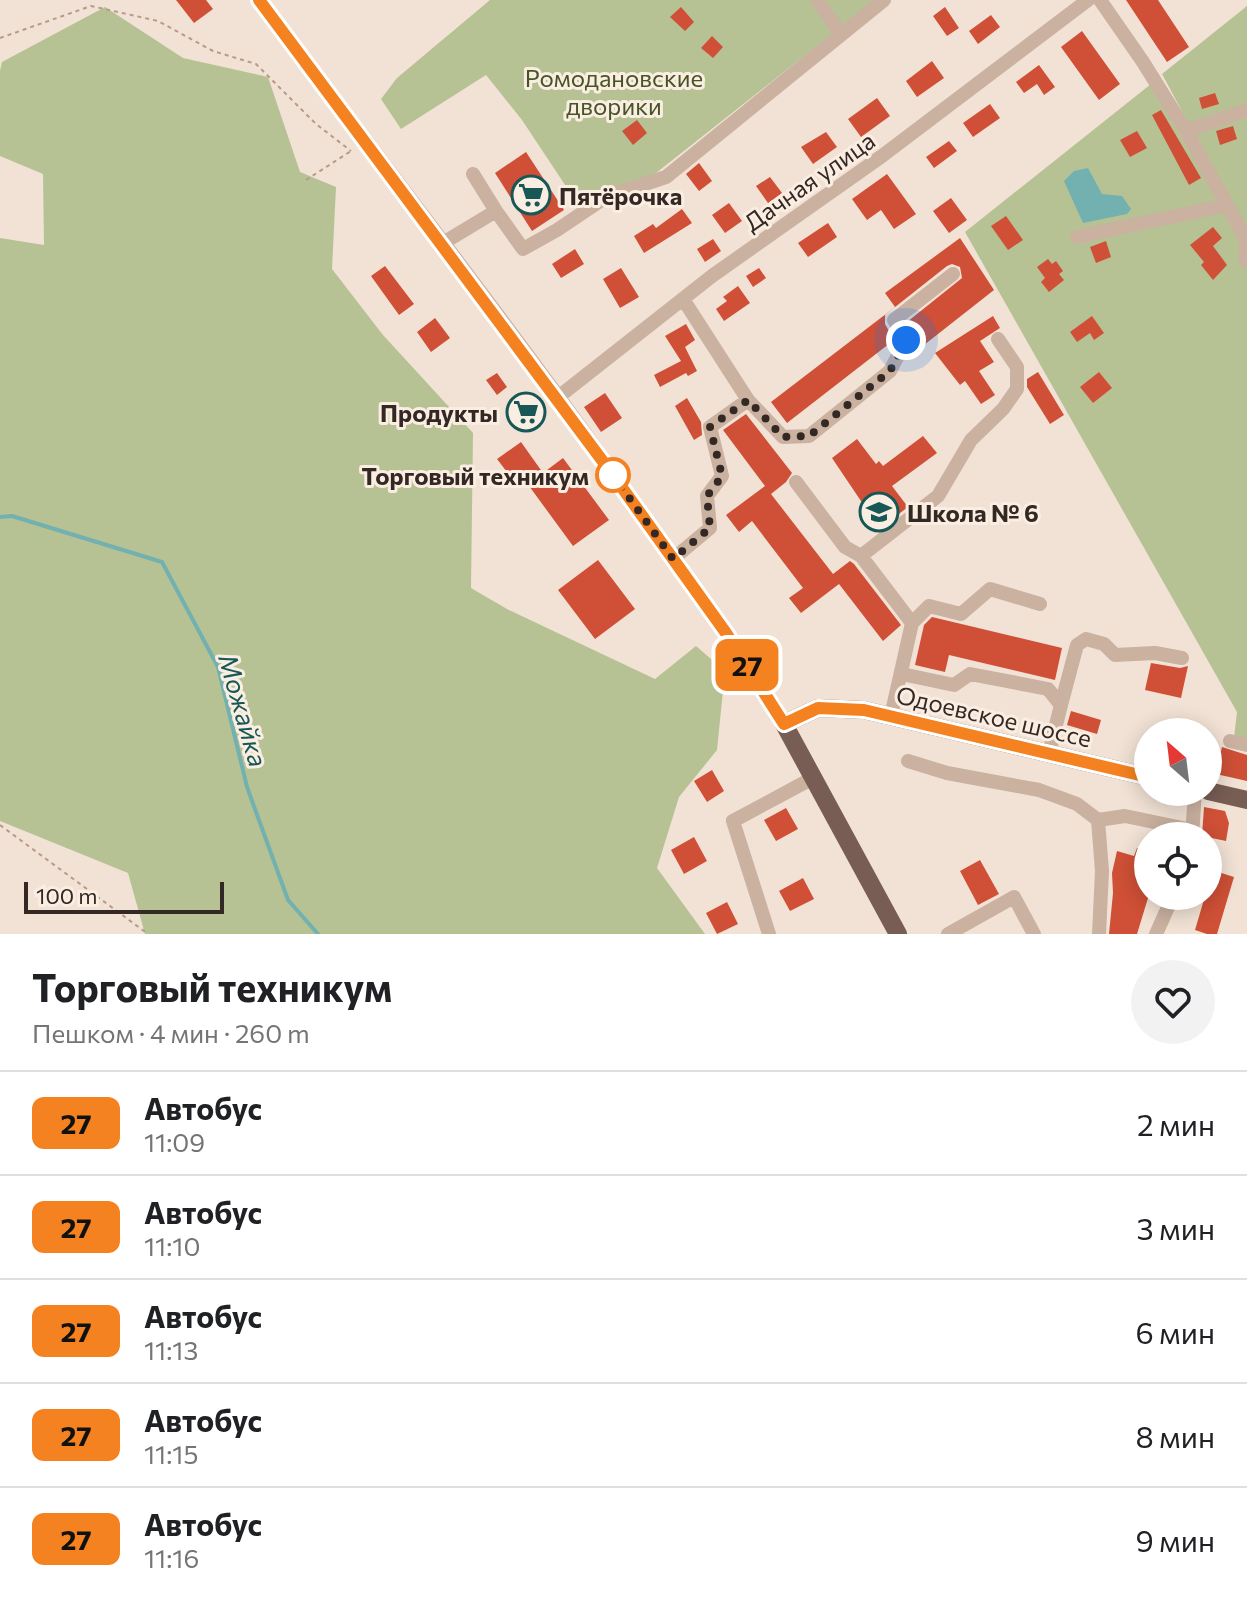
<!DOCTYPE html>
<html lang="ru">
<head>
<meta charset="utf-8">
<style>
  :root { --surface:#fff; --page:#f2f2f2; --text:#202124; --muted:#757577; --line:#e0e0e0 }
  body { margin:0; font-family:Commissioner,sans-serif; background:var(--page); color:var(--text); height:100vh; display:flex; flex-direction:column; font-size:30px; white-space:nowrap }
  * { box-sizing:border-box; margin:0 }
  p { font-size:26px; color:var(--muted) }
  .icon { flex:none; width:44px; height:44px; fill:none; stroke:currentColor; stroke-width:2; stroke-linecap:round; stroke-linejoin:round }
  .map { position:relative; height:934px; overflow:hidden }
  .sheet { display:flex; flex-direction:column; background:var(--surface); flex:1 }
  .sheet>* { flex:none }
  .badge { padding:0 16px; border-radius:12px; font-size:28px; line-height:52px }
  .needle { width:52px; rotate:332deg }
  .tools { position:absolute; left:1134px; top:718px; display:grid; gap:16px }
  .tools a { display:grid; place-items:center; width:88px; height:88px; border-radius:50%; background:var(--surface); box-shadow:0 4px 20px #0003; font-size:40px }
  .scale { position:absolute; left:24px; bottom:20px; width:200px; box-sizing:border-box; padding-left:8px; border:4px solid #342824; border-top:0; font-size:22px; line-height:28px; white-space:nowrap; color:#342824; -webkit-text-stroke:6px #faede1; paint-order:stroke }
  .you { position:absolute; width:40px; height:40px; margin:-20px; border:6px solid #fff; border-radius:50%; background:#1a73e8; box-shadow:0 0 0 12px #1a73e833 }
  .map>.badge { position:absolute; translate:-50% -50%; box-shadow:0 0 0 4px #fff }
  .round { display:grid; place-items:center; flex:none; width:84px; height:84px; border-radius:42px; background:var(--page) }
  .head { display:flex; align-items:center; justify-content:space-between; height:136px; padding:0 32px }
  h1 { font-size:38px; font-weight:700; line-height:60px }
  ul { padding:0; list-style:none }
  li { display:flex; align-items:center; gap:24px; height:104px; padding:0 32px; border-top:2px solid var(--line) }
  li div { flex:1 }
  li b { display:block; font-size:30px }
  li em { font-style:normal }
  li .badge { min-width:88px; font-weight:700; text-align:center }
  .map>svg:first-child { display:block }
</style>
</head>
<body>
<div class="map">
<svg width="1247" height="934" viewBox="0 0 1247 934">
  <rect width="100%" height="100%" fill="#f2e2d5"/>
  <path fill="#b6c294" d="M 490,0 L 875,0 L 651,177 L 577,203 L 522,120 L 486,75 L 401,129 L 381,99 L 397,78 Z
    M 1247,6 L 1247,233 L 1162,74 Z
    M 105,7 L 183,58 L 268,77 L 300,172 L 336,187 L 332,269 L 383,335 L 473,433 L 471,588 L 507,609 L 655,679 L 696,646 L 725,671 L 717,750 L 679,797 L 657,868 L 705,934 L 145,934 L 128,873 L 0,821 L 0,238 L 44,245 L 43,174 L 0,156 L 0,71 L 2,62 Z
    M 1151,84 L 1247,251 L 1247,747 L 1233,746 L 1237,712 L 965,232 Z"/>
  <path fill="#72b1af" d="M 1088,168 L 1102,194 L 1122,196 L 1131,209 L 1127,214 L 1083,223 L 1064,181 L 1074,171 Z"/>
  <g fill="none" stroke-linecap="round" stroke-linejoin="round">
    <path stroke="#72b1af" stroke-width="4" d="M 0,517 L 12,516 L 162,562 L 218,667 L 247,787 L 288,900 L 318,934"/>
  </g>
  <path fill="#cf5036" d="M 176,0 L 206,0 L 213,9 L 194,23 Z
    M 1126,0 L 1158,0 L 1189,47 L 1167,62 Z
    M 681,7 L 694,22 L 685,31 L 670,17 Z
    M 945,7 L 959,28 L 947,36 L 933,16 Z
    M 991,15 L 1000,27 L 978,44 L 969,31 Z
    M 1082,31 L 1120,84 L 1099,100 L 1061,47 Z
    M 712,36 L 723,47 L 713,58 L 701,48 Z
    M 932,61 L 944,78 L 917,97 L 906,81 Z
    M 1039,65 L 1055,87 L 1044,95 L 1037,84 L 1024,93 L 1016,82 Z
    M 1215,93 L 1219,104 L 1202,109 L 1199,98 Z
    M 877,98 L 890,116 L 861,137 L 848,119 Z
    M 990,104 L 1000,118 L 973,137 L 963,123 Z
    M 1161,110 L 1201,178 L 1189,185 L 1152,115 Z
    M 637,120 L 647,133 L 633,145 L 622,131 Z
    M 1233,126 L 1237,139 L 1220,145 L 1216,131 Z
    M 1137,131 L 1147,148 L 1130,157 L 1120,140 Z
    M 826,132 L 837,147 L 813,164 L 801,147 Z
    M 949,141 L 957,151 L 934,168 L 926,157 Z
    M 526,152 L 564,210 L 532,231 L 495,173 Z
    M 699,163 L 712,181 L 699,191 L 686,174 Z
    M 887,174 L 916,214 L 894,229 L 881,210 L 867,220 L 852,199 Z
    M 770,177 L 782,193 L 768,203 L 756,186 Z
    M 951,198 L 967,220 L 949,233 L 933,211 Z
    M 729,203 L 742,221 L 725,233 L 712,215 Z
    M 682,209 L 692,223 L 644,253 L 634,236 L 653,224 L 656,228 Z
    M 1006,216 L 1023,240 L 1008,250 L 991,226 Z
    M 828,223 L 837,237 L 808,257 L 798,243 Z
    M 1213,227 L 1222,238 L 1213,246 L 1227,265 L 1213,280 L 1201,265 L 1204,262 L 1190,245 Z
    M 960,238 L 994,290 L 924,345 L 907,322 L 962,278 L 960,267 L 952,264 L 947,266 L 885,315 L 885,324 L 894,340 L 787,423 L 771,402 L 895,307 L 885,293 Z
    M 713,239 L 721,251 L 705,262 L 697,249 Z
    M 1106,241 L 1111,257 L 1096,263 L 1090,247 Z
    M 575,249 L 584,264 L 561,278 L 552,264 Z
    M 1048,259 L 1052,264 L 1056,261 L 1063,271 L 1059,274 L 1064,280 L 1049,292 L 1041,282 L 1045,278 L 1037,267 Z
    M 385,266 L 414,304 L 399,315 L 371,276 Z
    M 621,268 L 639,297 L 620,308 L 603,279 Z
    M 759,268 L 766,278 L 753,287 L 746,276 Z
    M 738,286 L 750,303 L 724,321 L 716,309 L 727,301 L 723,297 Z
    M 993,316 L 1000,328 L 980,341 L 994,362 L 979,371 L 995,395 L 981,404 L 965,381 L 960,385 L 935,353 Z
    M 1092,316 L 1104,333 L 1094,340 L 1090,333 L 1077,342 L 1070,332 Z
    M 435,318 L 450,338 L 431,352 L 417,332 Z
    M 686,324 L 695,340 L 685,347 L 697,371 L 688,376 L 686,373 L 660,387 L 654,375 L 681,361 L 665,336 Z
    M 1038,372 L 1064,415 L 1050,424 L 1027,387 L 1027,379 Z
    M 1099,372 L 1112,388 L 1093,403 L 1080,387 Z
    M 497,373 L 507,387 L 497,395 L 486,380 Z
    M 605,393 L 622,418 L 601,432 L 584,407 Z
    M 687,398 L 701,422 L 702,435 L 694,440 L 675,406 Z
    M 529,400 L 539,413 L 524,424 L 514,411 Z
    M 746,414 L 792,473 L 786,482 L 771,494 L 833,574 L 850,561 L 854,564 L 901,625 L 883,641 L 839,584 L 801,613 L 789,598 L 803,588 L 752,521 L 739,532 L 726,515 L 765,486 L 723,430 Z
    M 923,436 L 937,453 L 892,486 L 908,507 L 883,526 L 867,505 L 865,507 L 832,458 L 857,439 L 876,464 L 879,461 L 883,466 Z
    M 521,442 L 543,473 L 563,458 L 609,520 L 573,546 L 521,475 L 513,480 L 497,459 Z
    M 598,560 L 635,609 L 595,639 L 558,590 Z
    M 932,617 L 1062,648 L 1055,680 L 949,655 L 945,672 L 915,665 L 924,625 Z
    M 1151,663 L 1180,668 L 1188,666 L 1181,698 L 1145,690 Z
    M 1071,711 L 1101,720 L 1097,734 L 1067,725 Z
    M 1222,747 L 1247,755 L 1247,781 L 1216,774 Z
    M 712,770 L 724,791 L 707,802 L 694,781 Z
    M 1204,807 L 1225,811 L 1229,823 L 1226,841 L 1202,836 Z
    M 786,808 L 798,829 L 776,841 L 764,820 Z
    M 694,837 L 707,861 L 684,874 L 671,850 Z
    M 1137,848 L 1148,851 L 1148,898 L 1137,934 L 1109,934 L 1113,893 L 1112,873 L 1117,851 L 1134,856 Z
    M 980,860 L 999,894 L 978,905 L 960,871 Z
    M 1212,870 L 1234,877 L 1217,934 L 1207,934 L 1195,930 L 1205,896 L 1208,896 Z
    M 803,878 L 814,899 L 790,911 L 779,891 Z
    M 727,902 L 738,924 L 717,934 L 706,913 Z"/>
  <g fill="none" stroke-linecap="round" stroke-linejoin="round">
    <path stroke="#b69a8b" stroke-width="2" stroke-dasharray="4 4" stroke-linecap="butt" d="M 0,38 L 91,6 L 158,21 L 213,51 L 256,64 L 316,124 L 351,151
      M 306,180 L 351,151
      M 0,825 L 148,934"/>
    <path stroke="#cab1a0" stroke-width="14" d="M 259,0 C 439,237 624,473 784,724
      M 817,0 L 841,34
      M 1100,0 L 1143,62 L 1186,131 L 1247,241
      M 1186,131 L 1247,110
      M 473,174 L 496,211
      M 1077,237 L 1227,205
      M 1246,240 L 1245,257 L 1247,261
      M 443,243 L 496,211 L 523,249 L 557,230 L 606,197 L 666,177 L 884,0
      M 683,299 L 748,400 L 783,437 L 809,436 L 890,371 L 906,340 L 894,320 L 953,274
      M 557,398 L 712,276 L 882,156 L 1088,0
      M 796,482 L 845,547 L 861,556 L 912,623 L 891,716
      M 861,556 L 938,496 L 971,440 L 1003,409 L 1017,389 L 1017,367 L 998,339
      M 673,559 L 710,528 L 707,496 L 722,476 L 710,427 L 748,400
      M 912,623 L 929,606 L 961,614 L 990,589 L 1040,604
      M 902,674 L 954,685 L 970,674 L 1048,689 L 1061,705 L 1049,753
      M 1061,705 L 1077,645 L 1086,639 L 1104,644 L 1115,655 L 1155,653 L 1182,658
      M 1230,741 L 1247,745
      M 908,761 L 947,773 L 1039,790 L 1077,804 L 1098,820 L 1125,816 L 1192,830
      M 1098,820 L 1102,871 L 1099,934
      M 1192,836 L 1195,792
      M 769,934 L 733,821 L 813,778
      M 948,934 L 1014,897 L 1034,934
      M 1156,934 L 1173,896"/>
    <path stroke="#775d54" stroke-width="18" d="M 1208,791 L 1247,800
      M 898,934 L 784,724 L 818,708 L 864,710 L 1148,777"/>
  </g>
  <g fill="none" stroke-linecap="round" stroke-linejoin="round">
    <g stroke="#fff" stroke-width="18">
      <path id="line" d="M 259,0 L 613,475 L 726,633 L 784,724 L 818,708 L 864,710 L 1148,777"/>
    </g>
    <use href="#line" stroke="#f58220" stroke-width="12"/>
    <path stroke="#342824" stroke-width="8" stroke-dasharray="0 14.4" d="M 613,475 L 673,559 L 710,528 L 707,496 L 722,476 L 710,427 L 748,400 L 783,437 L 809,436 L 890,371 L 906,340"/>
  </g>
  <defs>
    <g id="supermarket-ring" transform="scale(2)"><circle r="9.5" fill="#faede1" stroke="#175857" stroke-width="1.5"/><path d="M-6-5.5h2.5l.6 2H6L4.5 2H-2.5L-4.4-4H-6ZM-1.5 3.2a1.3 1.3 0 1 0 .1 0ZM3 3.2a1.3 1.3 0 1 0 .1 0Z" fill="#175857"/></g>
    <g id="school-ring" transform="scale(2)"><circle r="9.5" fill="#faede1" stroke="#175857" stroke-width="1.5"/><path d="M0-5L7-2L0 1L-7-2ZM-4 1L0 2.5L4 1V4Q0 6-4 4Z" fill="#175857"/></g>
  </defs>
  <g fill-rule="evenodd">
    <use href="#supermarket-ring" x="531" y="195"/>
    <use href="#supermarket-ring" x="526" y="412"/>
    <use href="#school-ring" x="879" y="512"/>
  </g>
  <circle fill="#fff" stroke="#f58220" stroke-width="4" cx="613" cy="475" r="16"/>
  <g text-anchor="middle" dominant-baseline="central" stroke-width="6" stroke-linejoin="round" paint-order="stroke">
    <g font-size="24" fill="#465426" stroke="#faede1">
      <text x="614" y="77">Ромодановские<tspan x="614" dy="28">дворики</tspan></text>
    </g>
    <g font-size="24" fill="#342824" stroke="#faede1">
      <text transform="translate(809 181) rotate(-35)">Дачная улица</text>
      <text transform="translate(994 716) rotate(13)">Одоевское шоссе</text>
    </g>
    <g font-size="24" font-weight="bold" fill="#342824" stroke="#faede1" text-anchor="start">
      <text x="559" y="195">Пятёрочка</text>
      <text x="498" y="412" text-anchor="end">Продукты</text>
      <text x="907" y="512">Школа № 6</text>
    </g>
    <g font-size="24" font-weight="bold" fill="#342824" stroke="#faede1" text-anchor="end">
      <text x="589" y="475">Торговый техникум</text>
    </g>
    <g font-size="26" font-style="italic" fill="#175857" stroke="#faede1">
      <text transform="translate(244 710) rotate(74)">Можайка</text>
    </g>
  </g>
</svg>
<div class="tools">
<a><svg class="needle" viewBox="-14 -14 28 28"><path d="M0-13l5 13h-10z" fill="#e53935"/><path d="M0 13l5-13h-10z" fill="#757577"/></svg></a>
<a><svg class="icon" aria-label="locate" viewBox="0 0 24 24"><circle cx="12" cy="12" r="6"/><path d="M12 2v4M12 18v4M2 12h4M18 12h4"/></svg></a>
</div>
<div class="scale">100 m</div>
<div class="you" style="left:906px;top:340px"></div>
<b class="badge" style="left:747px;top:665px;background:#f58220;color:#111">27</b>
</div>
<section class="sheet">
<div class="head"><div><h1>Торговый техникум</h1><p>Пешком · 4 мин · 260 m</p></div><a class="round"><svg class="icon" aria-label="heart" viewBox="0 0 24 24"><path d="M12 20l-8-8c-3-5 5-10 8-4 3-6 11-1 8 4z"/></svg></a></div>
<ul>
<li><span class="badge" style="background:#f58220;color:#111">27</span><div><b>Автобус</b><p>11:09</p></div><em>2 мин</em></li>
<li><span class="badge" style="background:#f58220;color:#111">27</span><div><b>Автобус</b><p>11:10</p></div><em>3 мин</em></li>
<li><span class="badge" style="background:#f58220;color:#111">27</span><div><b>Автобус</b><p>11:13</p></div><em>6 мин</em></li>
<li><span class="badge" style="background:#f58220;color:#111">27</span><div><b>Автобус</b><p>11:15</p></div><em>8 мин</em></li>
<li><span class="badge" style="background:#f58220;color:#111">27</span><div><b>Автобус</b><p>11:16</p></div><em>9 мин</em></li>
</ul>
</section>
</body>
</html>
